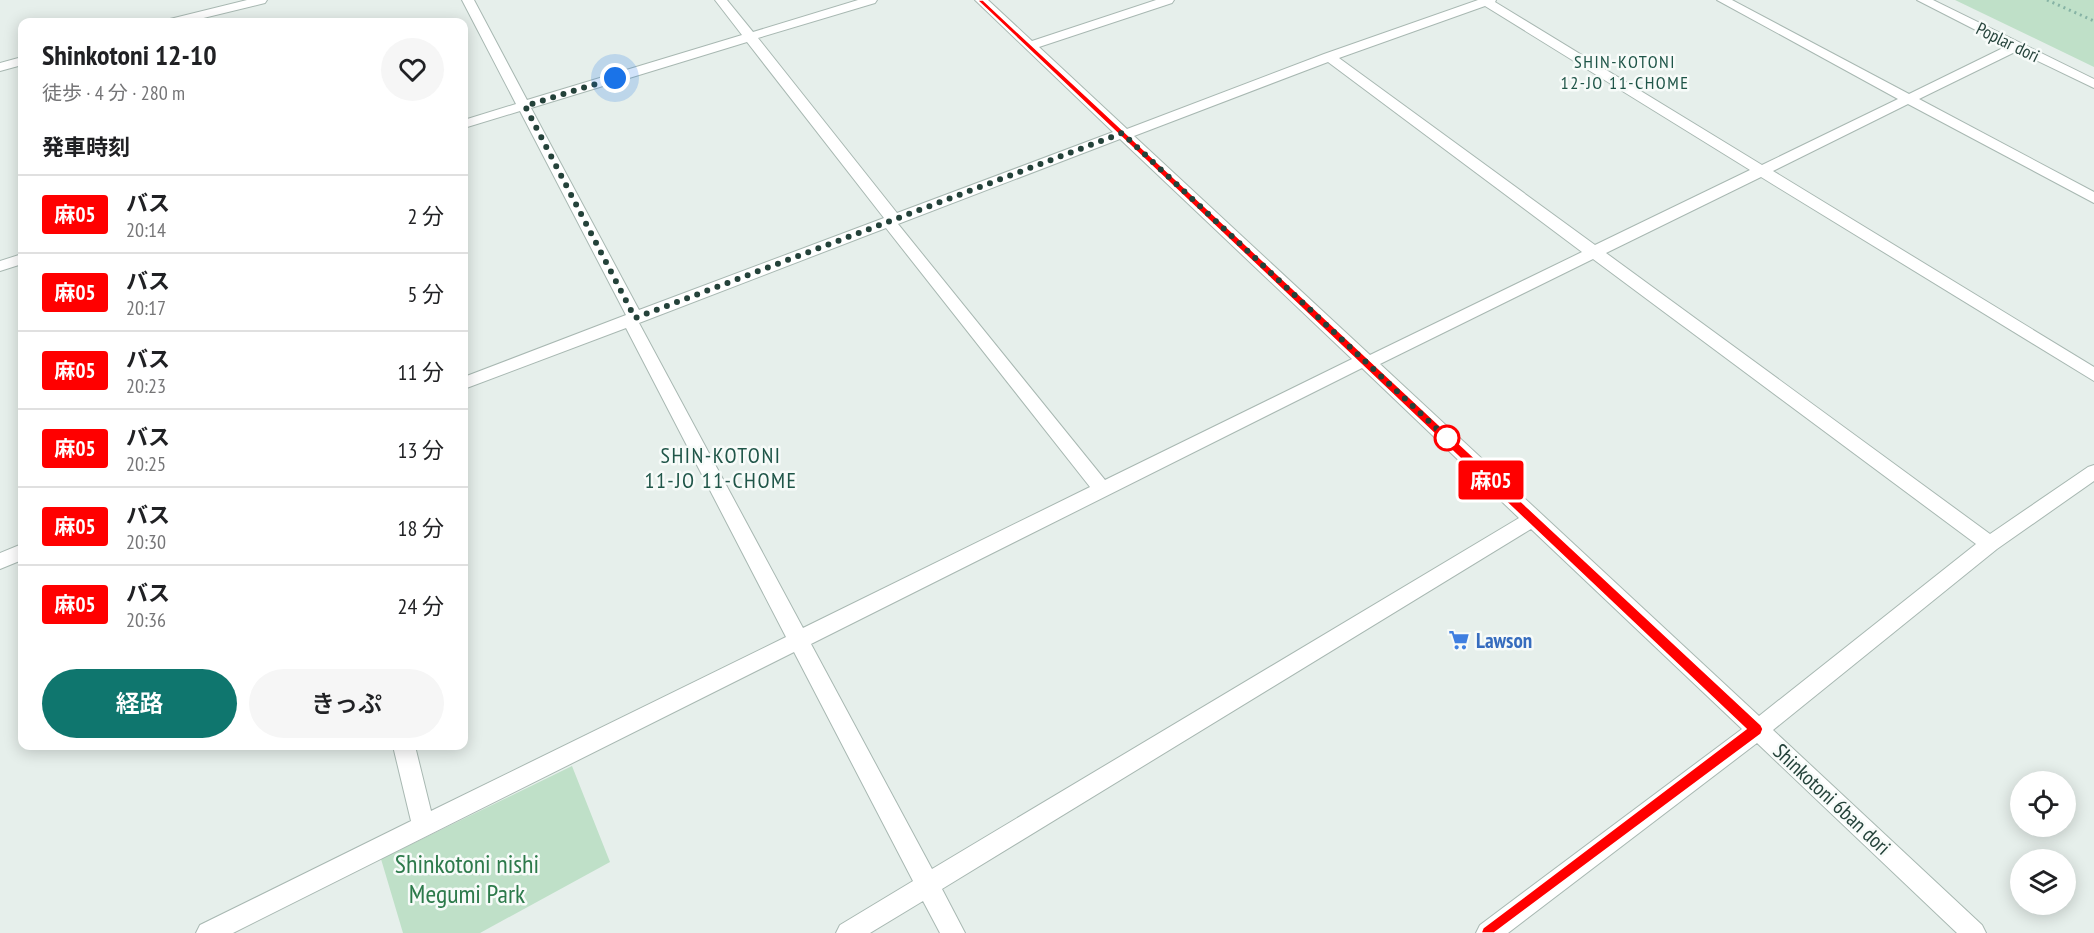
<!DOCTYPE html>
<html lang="ja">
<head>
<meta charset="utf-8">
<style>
  :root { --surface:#fff; --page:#f6f6f6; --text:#202124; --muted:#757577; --line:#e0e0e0; --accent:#0f766e }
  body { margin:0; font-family:"PT Sans Narrow","Noto Sans JP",sans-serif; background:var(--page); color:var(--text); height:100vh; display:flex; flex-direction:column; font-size:22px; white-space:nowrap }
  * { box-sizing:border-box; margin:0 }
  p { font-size:20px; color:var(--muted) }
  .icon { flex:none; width:33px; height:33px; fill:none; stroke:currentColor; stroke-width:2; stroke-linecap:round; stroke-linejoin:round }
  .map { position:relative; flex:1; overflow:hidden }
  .panel { position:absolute; left:18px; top:18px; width:450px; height:732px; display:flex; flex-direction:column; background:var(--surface); border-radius:12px; box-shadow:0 3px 15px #0003 }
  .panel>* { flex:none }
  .badge { padding:0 12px; border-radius:4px; font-size:21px; line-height:39px }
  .tools { position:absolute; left:2010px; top:771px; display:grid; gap:12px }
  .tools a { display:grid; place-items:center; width:66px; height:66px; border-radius:50%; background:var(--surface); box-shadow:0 3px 15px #0003; font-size:30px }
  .you { position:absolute; width:30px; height:30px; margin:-15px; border:4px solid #fff; border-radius:50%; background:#1a73e8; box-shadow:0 0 0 9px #1a73e833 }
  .map>.badge { position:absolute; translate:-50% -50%; box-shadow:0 0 0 3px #fff }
  h2 { padding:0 24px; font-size:22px; line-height:54px }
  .round { display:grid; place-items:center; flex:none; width:63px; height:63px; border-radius:32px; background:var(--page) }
  .headline { display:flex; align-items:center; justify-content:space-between; height:102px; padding:0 24px }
  h1 { font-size:28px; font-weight:600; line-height:45px }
  .cta { display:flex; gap:12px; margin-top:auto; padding:12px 24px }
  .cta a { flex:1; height:69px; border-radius:36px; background:var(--accent); color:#fff; font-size:24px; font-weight:600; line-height:69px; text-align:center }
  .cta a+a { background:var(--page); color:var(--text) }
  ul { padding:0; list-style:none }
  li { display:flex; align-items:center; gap:18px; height:78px; padding:0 24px; border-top:2px solid var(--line) }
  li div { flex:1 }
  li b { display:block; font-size:22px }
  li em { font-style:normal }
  li .badge { min-width:66px; font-weight:700; text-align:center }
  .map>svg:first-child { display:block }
</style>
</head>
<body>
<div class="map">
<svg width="2094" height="933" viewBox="0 0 2094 933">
  <rect width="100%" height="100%" fill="#e6efeb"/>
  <path fill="#bfe0c8" d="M 1955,0 L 2094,0 L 2094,67 Z
    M 572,766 L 610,862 L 480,933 L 403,933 L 381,859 Z"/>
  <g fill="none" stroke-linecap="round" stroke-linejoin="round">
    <g stroke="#a8b8b2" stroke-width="2">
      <path id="minor" d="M 247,0 L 267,0 L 265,3 L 187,22 L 168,22 L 170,19 Z
        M 462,0 L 474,0 L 527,100 L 742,35 L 715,0 L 727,0 L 753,32 L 858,0 L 877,0 L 875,3 L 758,38 L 897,213 L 1113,132 L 975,0 L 988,0 L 1032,41 L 1156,0 L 1174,0 L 1172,3 L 1039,47 L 1127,129 L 1324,54 L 1478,0 L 1496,0 L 1495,2 L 1762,165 L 1898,99 L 1717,0 L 1732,0 L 1909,94 L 2007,46 L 1917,0 L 1933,0 L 2094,79 L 2094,88 L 2017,51 L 1919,99 L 2094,192 L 2094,203 L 1908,104 L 1773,171 L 2094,367 L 2094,381 L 1761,177 L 1606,253 L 1990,534 L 2088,467 L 2094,465 L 2094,481 L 1997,549 L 1773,730 L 1982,925 L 1986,933 L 1957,933 L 1757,743 L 1508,933 L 1476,933 L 1480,925 L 1742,729 L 1531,529 L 942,889 L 965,933 L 940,933 L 923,901 L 870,933 L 836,933 L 840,925 L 913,881 L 794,652 L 233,933 L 196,933 L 200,925 L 411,821 L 393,746 L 415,746 L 431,811 L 786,637 L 626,328 L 464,389 L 464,377 L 626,315 L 520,111 L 464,128 L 464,120 L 516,104 ZM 1485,6 L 1750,170 L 1595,245 L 1339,58 ZM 747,42 L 884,218 L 639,310 L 531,108 ZM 1328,62 L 1582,252 L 1370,355 L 1134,136 ZM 1120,139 L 1352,359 L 1105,480 L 898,224 ZM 886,228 L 1090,487 L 803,628 L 639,323 ZM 1593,259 L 1976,544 L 1759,716 L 1380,364 ZM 1362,368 L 1519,518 L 932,869 L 811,644 Z
        M 22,57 L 22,65 L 0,71 L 0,63 Z
        M 22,254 L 22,264 L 0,271 L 0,261 Z
        M 22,544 L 22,560 L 0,569 L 0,553 Z"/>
    </g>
    <path stroke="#86b3a5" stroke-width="3" stroke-dasharray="2 4" stroke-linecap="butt" d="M 2047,0 L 2094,21"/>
    <use href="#minor" fill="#fff" fill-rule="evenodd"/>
  </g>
  <path fill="#f00" stroke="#fff" stroke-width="1.5" d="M 977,0 L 983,0 L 1761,725 L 1763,729 L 1761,734 L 1494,933 L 1481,933 L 1483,928 L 1746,729 Z"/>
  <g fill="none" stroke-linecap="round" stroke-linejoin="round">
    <path stroke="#24423a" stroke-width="6" stroke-dasharray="0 10.8" d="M 615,78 L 525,106 L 635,318 L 1122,133 L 1450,441 L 1447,438"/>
  </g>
  <defs>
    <g id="supermarket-bare" transform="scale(1.62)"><path d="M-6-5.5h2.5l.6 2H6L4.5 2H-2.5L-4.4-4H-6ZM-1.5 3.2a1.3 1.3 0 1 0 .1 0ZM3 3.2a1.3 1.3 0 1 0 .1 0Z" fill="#3f7fe0" stroke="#f7fbf9" stroke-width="2.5" paint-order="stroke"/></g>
  </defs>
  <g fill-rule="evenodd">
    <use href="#supermarket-bare" x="1459" y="640"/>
  </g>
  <circle fill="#fff" stroke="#f00" stroke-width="3" cx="1447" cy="438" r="12"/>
  <g text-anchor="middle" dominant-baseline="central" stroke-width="5" stroke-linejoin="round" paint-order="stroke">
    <g font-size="18" fill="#24423a" stroke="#f7fbf9">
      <text transform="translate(2008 42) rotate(26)">Poplar dori</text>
    </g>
    <g font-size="18" letter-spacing="1.5" fill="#1f5548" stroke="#f7fbf9">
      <text x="1625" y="61">SHIN-KOTONI<tspan x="1625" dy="21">12-JO 11-CHOME</tspan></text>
    </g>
    <g font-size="21" font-weight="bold" fill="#366cbe" stroke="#f7fbf9" text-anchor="start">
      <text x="1476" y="640">Lawson</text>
    </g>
    <g font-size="21" fill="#24423a" stroke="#f7fbf9">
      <text transform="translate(1832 799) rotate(43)">Shinkotoni 6ban dori</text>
    </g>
    <g font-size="22" letter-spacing="1.5" fill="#1f5548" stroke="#f7fbf9">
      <text x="721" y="455">SHIN-KOTONI<tspan x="721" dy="25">11-JO 11-CHOME</tspan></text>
    </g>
    <g font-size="26" fill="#2d7a4b" stroke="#f7fbf9">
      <text x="467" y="863">Shinkotoni nishi<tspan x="467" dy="30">Megumi Park</tspan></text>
    </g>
  </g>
</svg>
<div class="tools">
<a><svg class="icon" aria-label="locate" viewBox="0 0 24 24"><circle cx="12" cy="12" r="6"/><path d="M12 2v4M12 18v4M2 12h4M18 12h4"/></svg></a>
<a><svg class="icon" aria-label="layers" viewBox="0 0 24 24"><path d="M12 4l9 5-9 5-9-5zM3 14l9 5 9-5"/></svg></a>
</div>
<div class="you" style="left:615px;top:78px"></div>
<b class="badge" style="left:1491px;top:480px;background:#f00;color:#fff">麻05</b>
<section class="panel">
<div class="headline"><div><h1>Shinkotoni 12-10</h1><p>徒歩 · 4 分 · 280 m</p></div><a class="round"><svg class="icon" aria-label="heart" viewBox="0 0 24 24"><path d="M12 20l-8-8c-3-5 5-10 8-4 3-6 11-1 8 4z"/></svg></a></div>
<h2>発車時刻</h2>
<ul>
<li><span class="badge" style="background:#f00;color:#fff">麻05</span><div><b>バス</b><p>20:14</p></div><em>2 分</em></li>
<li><span class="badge" style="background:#f00;color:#fff">麻05</span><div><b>バス</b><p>20:17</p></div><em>5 分</em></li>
<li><span class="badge" style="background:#f00;color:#fff">麻05</span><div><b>バス</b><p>20:23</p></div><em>11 分</em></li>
<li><span class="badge" style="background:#f00;color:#fff">麻05</span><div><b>バス</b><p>20:25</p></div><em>13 分</em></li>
<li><span class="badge" style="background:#f00;color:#fff">麻05</span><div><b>バス</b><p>20:30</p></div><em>18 分</em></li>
<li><span class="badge" style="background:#f00;color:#fff">麻05</span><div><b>バス</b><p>20:36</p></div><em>24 分</em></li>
</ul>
<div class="cta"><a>経路</a><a>きっぷ</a></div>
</section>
</div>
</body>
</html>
